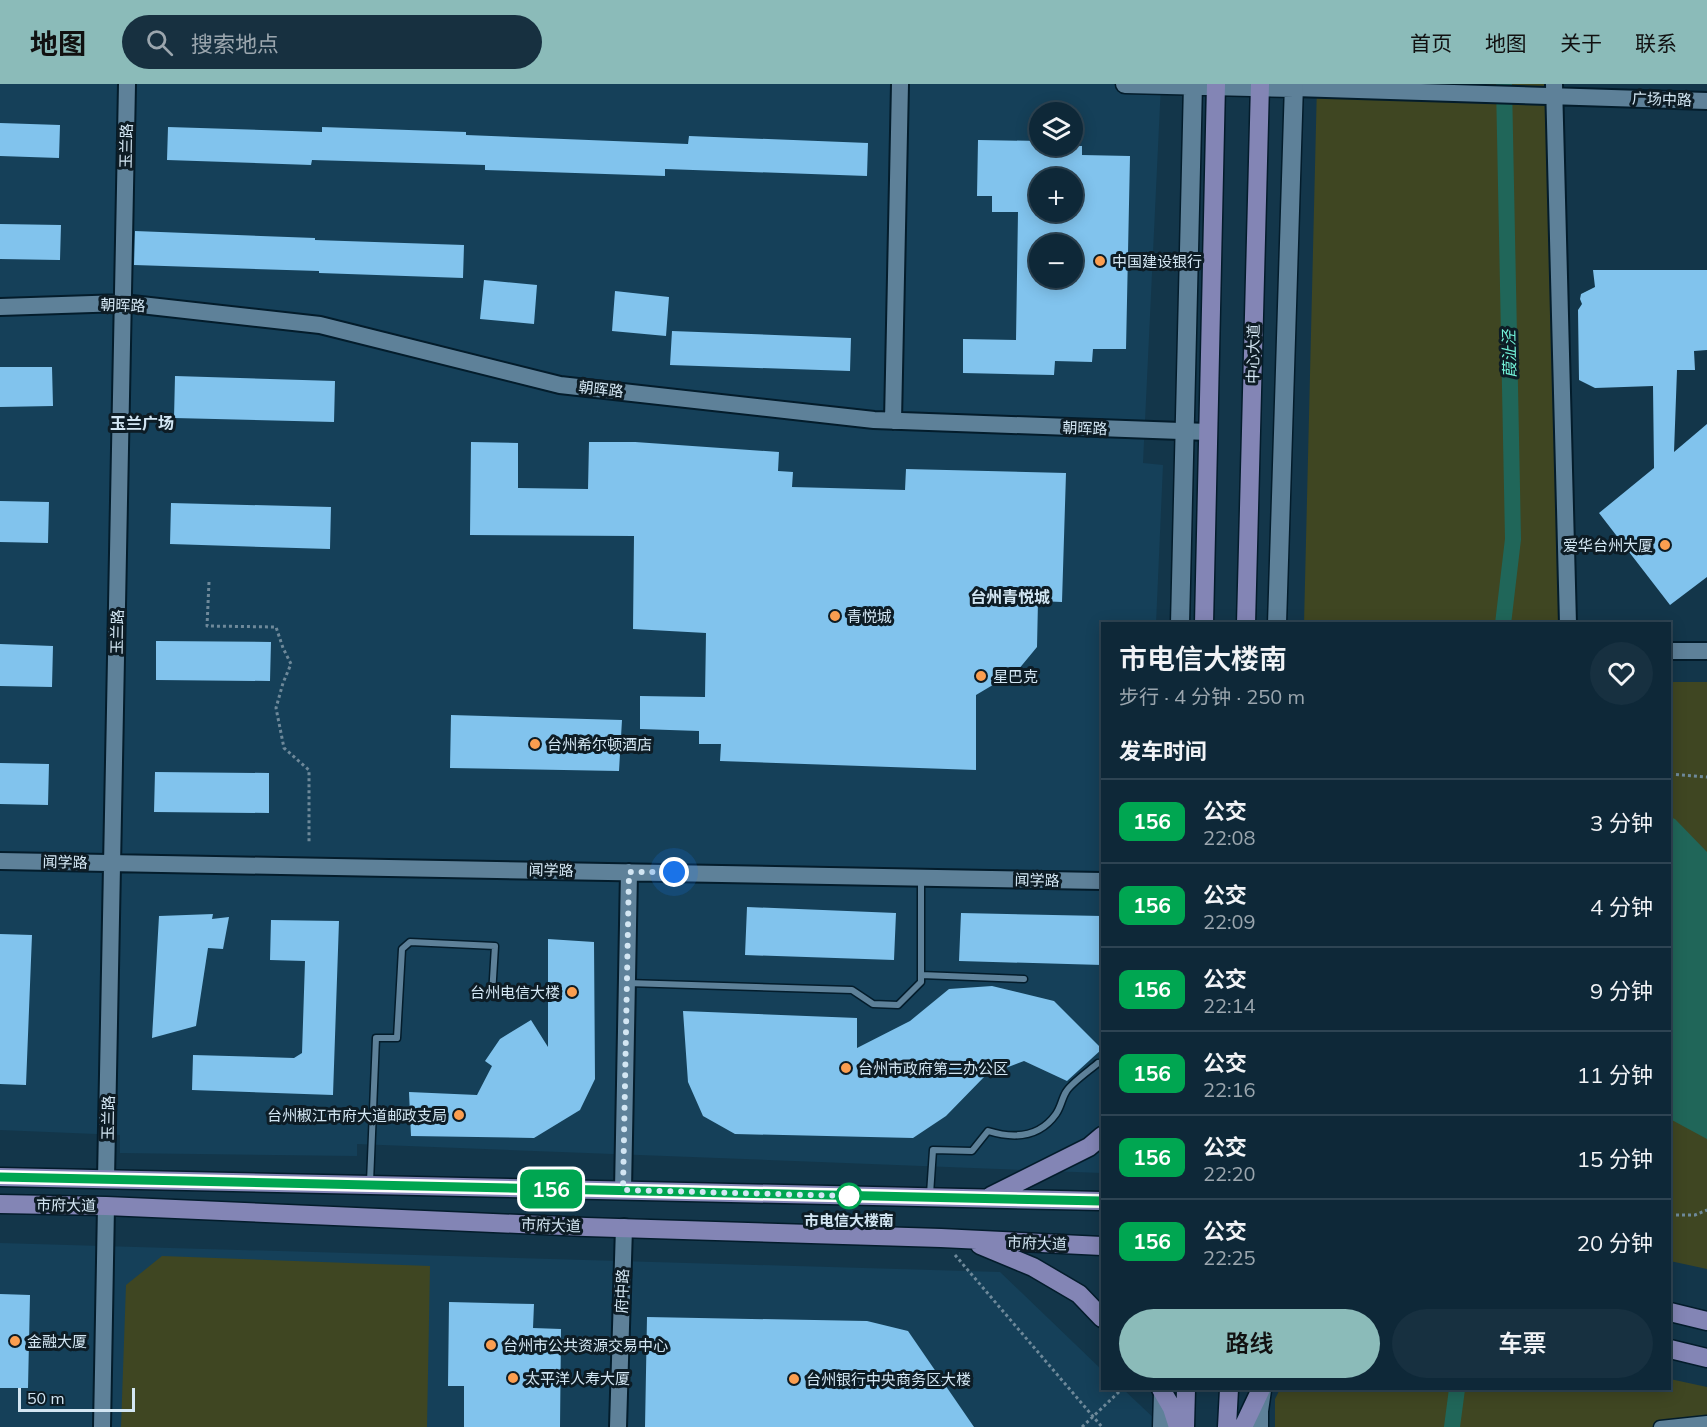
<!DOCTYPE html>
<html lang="zh">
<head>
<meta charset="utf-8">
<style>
  :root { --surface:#0e2838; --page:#173040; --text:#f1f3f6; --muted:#9ba6ae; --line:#2e4453; --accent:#8bbbb9 }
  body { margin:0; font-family:Mulish,"Noto Sans SC",sans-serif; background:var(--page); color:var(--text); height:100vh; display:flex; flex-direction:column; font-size:22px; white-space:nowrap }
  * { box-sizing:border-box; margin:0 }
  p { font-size:20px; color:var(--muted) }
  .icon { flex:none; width:33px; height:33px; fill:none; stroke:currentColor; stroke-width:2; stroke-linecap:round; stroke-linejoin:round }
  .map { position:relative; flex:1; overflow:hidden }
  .side { position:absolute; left:1101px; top:538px; width:570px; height:768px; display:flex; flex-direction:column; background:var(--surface); border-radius:0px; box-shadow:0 3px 15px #0003,0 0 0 2px var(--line) }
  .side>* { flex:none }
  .badge { padding:0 12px; border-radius:9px; font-size:21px; line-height:39px }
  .tools { position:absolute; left:1029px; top:18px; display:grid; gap:12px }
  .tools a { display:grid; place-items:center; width:54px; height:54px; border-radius:50%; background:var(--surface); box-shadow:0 3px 15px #0003,0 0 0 2px var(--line); font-size:30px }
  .scale { position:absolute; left:18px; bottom:15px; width:117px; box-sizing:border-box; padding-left:6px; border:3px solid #d3e6f3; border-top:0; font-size:16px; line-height:21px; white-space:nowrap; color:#d3e6f3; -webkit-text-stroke:4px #0d1c25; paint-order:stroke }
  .you { position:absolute; width:30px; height:30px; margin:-15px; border:4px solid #fff; border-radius:50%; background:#1a73e8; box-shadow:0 0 0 9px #1a73e833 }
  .map>.badge { position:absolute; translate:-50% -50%; box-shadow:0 0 0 3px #fff }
  h2 { padding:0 18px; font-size:22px; line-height:54px }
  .round { display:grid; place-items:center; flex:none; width:63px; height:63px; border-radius:32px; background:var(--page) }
  .head { display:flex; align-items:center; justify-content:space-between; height:102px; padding:0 18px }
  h1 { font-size:28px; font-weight:600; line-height:45px }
  .primary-button { display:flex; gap:12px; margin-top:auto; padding:12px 18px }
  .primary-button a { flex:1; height:69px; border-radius:36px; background:var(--accent); color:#111; font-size:24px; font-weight:600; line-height:69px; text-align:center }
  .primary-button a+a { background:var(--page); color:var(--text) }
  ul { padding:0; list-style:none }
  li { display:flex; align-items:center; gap:18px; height:84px; padding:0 18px; border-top:2px solid var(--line) }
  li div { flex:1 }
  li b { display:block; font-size:22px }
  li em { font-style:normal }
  li .badge { min-width:66px; font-weight:700; text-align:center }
  header { display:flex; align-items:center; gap:36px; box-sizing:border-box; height:84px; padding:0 30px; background:var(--accent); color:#111 }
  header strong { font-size:28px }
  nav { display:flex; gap:33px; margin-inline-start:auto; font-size:21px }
  .search { width:420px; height:54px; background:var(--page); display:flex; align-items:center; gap:15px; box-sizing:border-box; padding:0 21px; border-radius:33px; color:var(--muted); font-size:22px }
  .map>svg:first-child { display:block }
</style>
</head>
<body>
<header>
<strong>地图</strong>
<div class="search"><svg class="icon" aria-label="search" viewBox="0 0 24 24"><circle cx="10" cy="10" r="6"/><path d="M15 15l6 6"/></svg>搜索地点</div>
<nav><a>首页</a><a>地图</a><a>关于</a><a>联系</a></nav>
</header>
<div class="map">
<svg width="1707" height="1343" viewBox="0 0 1707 1343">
  <rect width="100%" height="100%" fill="#13364a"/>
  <path fill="#154059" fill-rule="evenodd" d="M 0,0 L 1161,0 L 1143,379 L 1163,381 L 1156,540 L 1102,540 L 1102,1089 L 357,1060 L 357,1072 L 120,1069 L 120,1051 L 0,1046 ZM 1040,28 L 1072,28 L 1072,62 L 1040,62 ZM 1040,94 L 1072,94 L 1072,128 L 1040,128 ZM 1040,160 L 1072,160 L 1072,194 L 1040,194 Z
    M 0,1159 L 1000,1188 L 1102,1286 L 1102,1305 L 1123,1305 L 1158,1338 L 1157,1343 L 0,1343 Z"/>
  <path fill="#3f4622" d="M 1317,0 L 1554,0 L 1568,540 L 1304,540 Z
    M 1670,598 L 1707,598 L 1707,1185 L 1670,1177 Z
    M 162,1172 L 430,1182 L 427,1343 L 121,1343 L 126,1201 Z
    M 1670,1295 L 1707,1303 L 1707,1343 L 1275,1343 L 1275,1315 L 1280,1305 L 1670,1305 Z"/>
  <path fill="#206659" d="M 1670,733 L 1675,735 L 1707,768 L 1707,1055 L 1670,1035 Z"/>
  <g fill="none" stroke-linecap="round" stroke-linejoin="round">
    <path stroke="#206659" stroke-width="16" d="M 1503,540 L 1513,455 L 1504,0
      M 1452,1343 L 1457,1305"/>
  </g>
  <path fill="#81c3ed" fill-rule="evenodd" d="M 0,39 L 60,41 L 59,74 L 0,72 Z
    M 168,43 L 322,48 L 322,43 L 466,48 L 466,51 L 688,60 L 689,52 L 868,59 L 867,92 L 665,85 L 665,92 L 485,86 L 485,81 L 312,76 L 311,81 L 167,76 Z
    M 978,56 L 1040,57 L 1040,62 L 1082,62 L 1082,71 L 1130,72 L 1126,265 L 1093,265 L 1092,278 L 1055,277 L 1054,291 L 963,289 L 963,255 L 1016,256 L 1018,128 L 992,128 L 992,112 L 977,112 ZM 1040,94 L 1072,94 L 1072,128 L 1040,128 ZM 1040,160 L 1072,160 L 1072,194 L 1040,194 Z
    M 0,140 L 61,141 L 60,176 L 0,175 Z
    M 135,147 L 315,154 L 315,156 L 464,161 L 463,194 L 319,189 L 319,187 L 134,181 Z
    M 1593,186 L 1707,186 L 1707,266 L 1694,267 L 1695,286 L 1677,286 L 1674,368 L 1707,340 L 1707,493 L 1670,521 L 1599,429 L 1654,384 L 1653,302 L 1595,304 L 1579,296 L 1578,226 L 1582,220 L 1580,215 L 1581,210 L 1595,203 Z
    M 484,196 L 537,201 L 534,240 L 480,235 Z
    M 615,207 L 669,213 L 666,252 L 612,247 Z
    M 672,247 L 851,254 L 850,287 L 670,281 Z
    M 0,283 L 52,283 L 53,322 L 0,323 Z
    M 175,292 L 335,297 L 334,338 L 174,334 Z
    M 471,358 L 518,359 L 518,404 L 588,405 L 589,358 L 635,358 L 779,368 L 778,387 L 793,388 L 792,403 L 905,406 L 906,385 L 1066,389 L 1062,518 L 1038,517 L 1037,563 L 1018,586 L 976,611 L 976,686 L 720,677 L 721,660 L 699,660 L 699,647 L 640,645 L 640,612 L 705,613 L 706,549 L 633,545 L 634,452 L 470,451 Z
    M 0,417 L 49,418 L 48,459 L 0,458 Z
    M 171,419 L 331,423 L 330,465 L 170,460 Z
    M 156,557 L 271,558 L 270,597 L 156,596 Z
    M 0,560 L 53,562 L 52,603 L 0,602 Z
    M 451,631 L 622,636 L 619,687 L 450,684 Z
    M 0,679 L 49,680 L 48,721 L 0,720 Z
    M 155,688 L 269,689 L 269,729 L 154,728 Z
    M 747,823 L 896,829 L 894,876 L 745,871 Z
    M 961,829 L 1102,832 L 1102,881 L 959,877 Z
    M 213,830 L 212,835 L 229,833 L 223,865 L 208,864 L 196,942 L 152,954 L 159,832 Z
    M 271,836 L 339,837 L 333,1011 L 192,1006 L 193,971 L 294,974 L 302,969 L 305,877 L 270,876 Z
    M 0,850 L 32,851 L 26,1001 L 0,1000 Z
    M 548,855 L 594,858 L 595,995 L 580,1026 L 534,1054 L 411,1052 L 409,1008 L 477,1011 L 492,982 L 485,977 L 500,955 L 531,936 L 548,963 Z
    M 992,902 L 1054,917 L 1102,965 L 1067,997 L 1024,977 L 985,992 L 946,1032 L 913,1054 L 735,1050 L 703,1032 L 688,998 L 683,927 L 857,934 L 857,964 L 910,937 L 949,905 Z
    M 0,1210 L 30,1211 L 28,1304 L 0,1304 Z
    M 449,1218 L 534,1220 L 533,1244 L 561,1245 L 560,1343 L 464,1343 L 464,1302 L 448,1302 Z
    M 647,1233 L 867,1237 L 908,1247 L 974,1343 L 645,1343 Z"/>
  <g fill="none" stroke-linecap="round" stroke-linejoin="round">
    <g stroke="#031c2b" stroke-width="9">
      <path id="service" d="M 921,891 L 1024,895
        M 627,899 L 852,906 L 873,920 L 898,921 L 921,898 L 921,795
        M 370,1098 L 376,954 L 397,954 L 402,865 L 410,858 L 495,862 L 492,911
        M 930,1110 L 933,1066 L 972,1067 L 988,1047 C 1014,1055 1039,1054 1056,1030 C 1061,1023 1062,1014 1066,1008 C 1070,1000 1090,986 1098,979"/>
    </g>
    <g stroke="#031c2b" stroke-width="15">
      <path id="minor" d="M 1660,1343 L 1707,1338"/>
    </g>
    <g stroke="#031c2b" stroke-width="20">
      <path id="tertiary" d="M 1554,0 L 1568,540
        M 1294,4 L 1707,17
        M 0,223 L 123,219 L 320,241 L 560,301 L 874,336 L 1208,348
        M 893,337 L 900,0
        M 1670,567 L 1707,567
        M 0,777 L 1102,797
        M 106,1095 L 127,0
        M 623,1106 L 629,788
        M 102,1343 L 106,1122
        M 618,1343 L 624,1143"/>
    </g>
    <g stroke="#031c2b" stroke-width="21">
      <path id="secondary" d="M 1125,0 L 1294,4
        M 1180,540 L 1193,0
        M 1277,540 L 1294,0
        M 1162,1343 L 1163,1309
        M 1259,1343 L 1259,1327 L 1262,1306"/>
    </g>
    <g stroke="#031c2b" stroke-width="21">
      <path id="primary" d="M 1204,540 L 1216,0
        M 1246,540 L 1260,0
        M 0,1093 L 1102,1117
        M 991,1112 L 1089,1063 L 1102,1052
        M 0,1120 L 106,1122 L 586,1143 L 941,1154 L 1102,1162
        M 980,1161 L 1033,1183 L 1079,1210 L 1102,1234
        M 1670,1228 L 1707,1237
        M 1670,1265 L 1707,1274
        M 1161,1305 L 1172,1324 L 1178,1343
        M 1185,1343 L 1186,1305
        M 1227,1343 L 1229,1305
        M 1243,1343 L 1261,1305"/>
    </g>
    <path stroke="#6e899a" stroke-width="3" stroke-dasharray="3 3" stroke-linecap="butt" d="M 209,498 L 207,542 L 276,543 L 283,564 L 291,580 L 283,599 L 276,624 L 284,664 L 309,686 L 309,758
      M 1670,690 L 1707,693
      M 1670,1131 L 1695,1131 L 1707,1126
      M 955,1171 L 1102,1343
      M 1082,1343 L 1122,1305"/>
    <use href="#service" stroke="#5e8199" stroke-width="6"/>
    <use href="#minor" stroke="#5e8199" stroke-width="12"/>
    <use href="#tertiary" stroke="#5e8199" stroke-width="16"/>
    <use href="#secondary" stroke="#5e8199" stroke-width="18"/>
    <use href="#primary" stroke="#8385b5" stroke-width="18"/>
  </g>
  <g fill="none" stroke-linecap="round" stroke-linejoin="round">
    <g stroke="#fff" stroke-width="14">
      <path id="line" d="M 0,1093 L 1102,1117"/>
    </g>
    <use href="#line" stroke="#00a651" stroke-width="9"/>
    <path stroke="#d3e6f3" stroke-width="6" stroke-dasharray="0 10.8" d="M 674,788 L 629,788 L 623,1106 L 849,1112"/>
  </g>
  <g fill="#fb9e50" stroke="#0d1c25" stroke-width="2">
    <circle cx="1100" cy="177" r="6"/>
    <circle cx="1665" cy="461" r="6"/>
    <circle cx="835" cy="532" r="6"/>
    <circle cx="981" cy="592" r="6"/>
    <circle cx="535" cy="660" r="6"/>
    <circle cx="572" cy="908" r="6"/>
    <circle cx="846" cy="984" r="6"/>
    <circle cx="459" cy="1031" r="6"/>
    <circle cx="15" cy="1257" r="6"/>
    <circle cx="491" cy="1261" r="6"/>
    <circle cx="513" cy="1294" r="6"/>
    <circle cx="794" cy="1295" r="6"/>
  </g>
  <circle fill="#fff" stroke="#00a651" stroke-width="3" cx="849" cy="1112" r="12"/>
  <g text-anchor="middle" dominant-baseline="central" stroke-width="6" stroke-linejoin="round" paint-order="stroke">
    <g font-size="15" fill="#d3e6f3" stroke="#0d1c25">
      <text transform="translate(1662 15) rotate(2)">广场中路</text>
      <text transform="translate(126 62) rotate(-89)">玉兰路</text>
      <text transform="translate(123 221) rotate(2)">朝晖路</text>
      <text transform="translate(1253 270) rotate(-89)">中心大道</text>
      <text transform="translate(601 305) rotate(6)">朝晖路</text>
      <text transform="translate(1085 344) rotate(2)">朝晖路</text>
      <text transform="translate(117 548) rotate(-89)">玉兰路</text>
      <text transform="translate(65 778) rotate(1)">闻学路</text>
      <text transform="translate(551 786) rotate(1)">闻学路</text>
      <text transform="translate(1037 796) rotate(1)">闻学路</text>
      <text transform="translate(108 1034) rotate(-89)">玉兰路</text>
      <text transform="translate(66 1121) rotate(1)">市府大道</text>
      <text transform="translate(551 1141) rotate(2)">市府大道</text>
      <text transform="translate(1037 1159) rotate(2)">市府大道</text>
      <text transform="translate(622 1207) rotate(-88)">府中路</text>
    </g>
    <g font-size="15" fill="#d3e6f3" stroke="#0d1c25" text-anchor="start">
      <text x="1112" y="177">中国建设银行</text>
      <text x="1653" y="461" text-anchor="end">爱华台州大厦</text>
      <text x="847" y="532">青悦城</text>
      <text x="993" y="592">星巴克</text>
      <text x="547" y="660">台州希尔顿酒店</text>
      <text x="560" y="908" text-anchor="end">台州电信大楼</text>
      <text x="858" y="984">台州市政府第二办公区</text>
      <text x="447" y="1031" text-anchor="end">台州椒江市府大道邮政支局</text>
      <text x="27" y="1257">金融大厦</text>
      <text x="503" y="1261">台州市公共资源交易中心</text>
      <text x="525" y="1294">太平洋人寿大厦</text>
      <text x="806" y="1295">台州银行中央商务区大楼</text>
    </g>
    <g font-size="15" font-weight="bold" fill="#d3e6f3" stroke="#0d1c25">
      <text x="849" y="1136">市电信大楼南</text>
    </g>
    <g font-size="16" font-style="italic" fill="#73f3d9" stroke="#0d1c25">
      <text transform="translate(1509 270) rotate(-91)">葭沚泾</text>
    </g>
    <g font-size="16" font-weight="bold" fill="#d3e6f3" stroke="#0d1c25">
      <text x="142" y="339">玉兰广场</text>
      <text x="1010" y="513">台州青悦城</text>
    </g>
  </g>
</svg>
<div class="tools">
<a><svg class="icon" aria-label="layers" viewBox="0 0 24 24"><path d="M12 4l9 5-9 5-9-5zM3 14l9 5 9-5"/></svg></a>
<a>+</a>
<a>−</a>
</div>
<div class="scale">50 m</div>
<div class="you" style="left:674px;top:788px"></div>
<b class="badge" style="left:551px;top:1105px;background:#00a651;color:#fff">156</b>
<section class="side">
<div class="head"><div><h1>市电信大楼南</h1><p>步行 · 4 分钟 · 250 m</p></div><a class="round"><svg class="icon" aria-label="heart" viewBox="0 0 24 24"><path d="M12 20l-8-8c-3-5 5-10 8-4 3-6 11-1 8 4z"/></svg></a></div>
<h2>发车时间</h2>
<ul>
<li><span class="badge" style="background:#00a651;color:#fff">156</span><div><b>公交</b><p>22:08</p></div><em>3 分钟</em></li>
<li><span class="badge" style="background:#00a651;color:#fff">156</span><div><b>公交</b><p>22:09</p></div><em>4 分钟</em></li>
<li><span class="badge" style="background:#00a651;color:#fff">156</span><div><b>公交</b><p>22:14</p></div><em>9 分钟</em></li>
<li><span class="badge" style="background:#00a651;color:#fff">156</span><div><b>公交</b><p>22:16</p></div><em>11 分钟</em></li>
<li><span class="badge" style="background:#00a651;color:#fff">156</span><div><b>公交</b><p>22:20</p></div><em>15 分钟</em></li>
<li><span class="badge" style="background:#00a651;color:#fff">156</span><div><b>公交</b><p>22:25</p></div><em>20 分钟</em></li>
</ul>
<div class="primary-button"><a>路线</a><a>车票</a></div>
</section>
</div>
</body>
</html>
